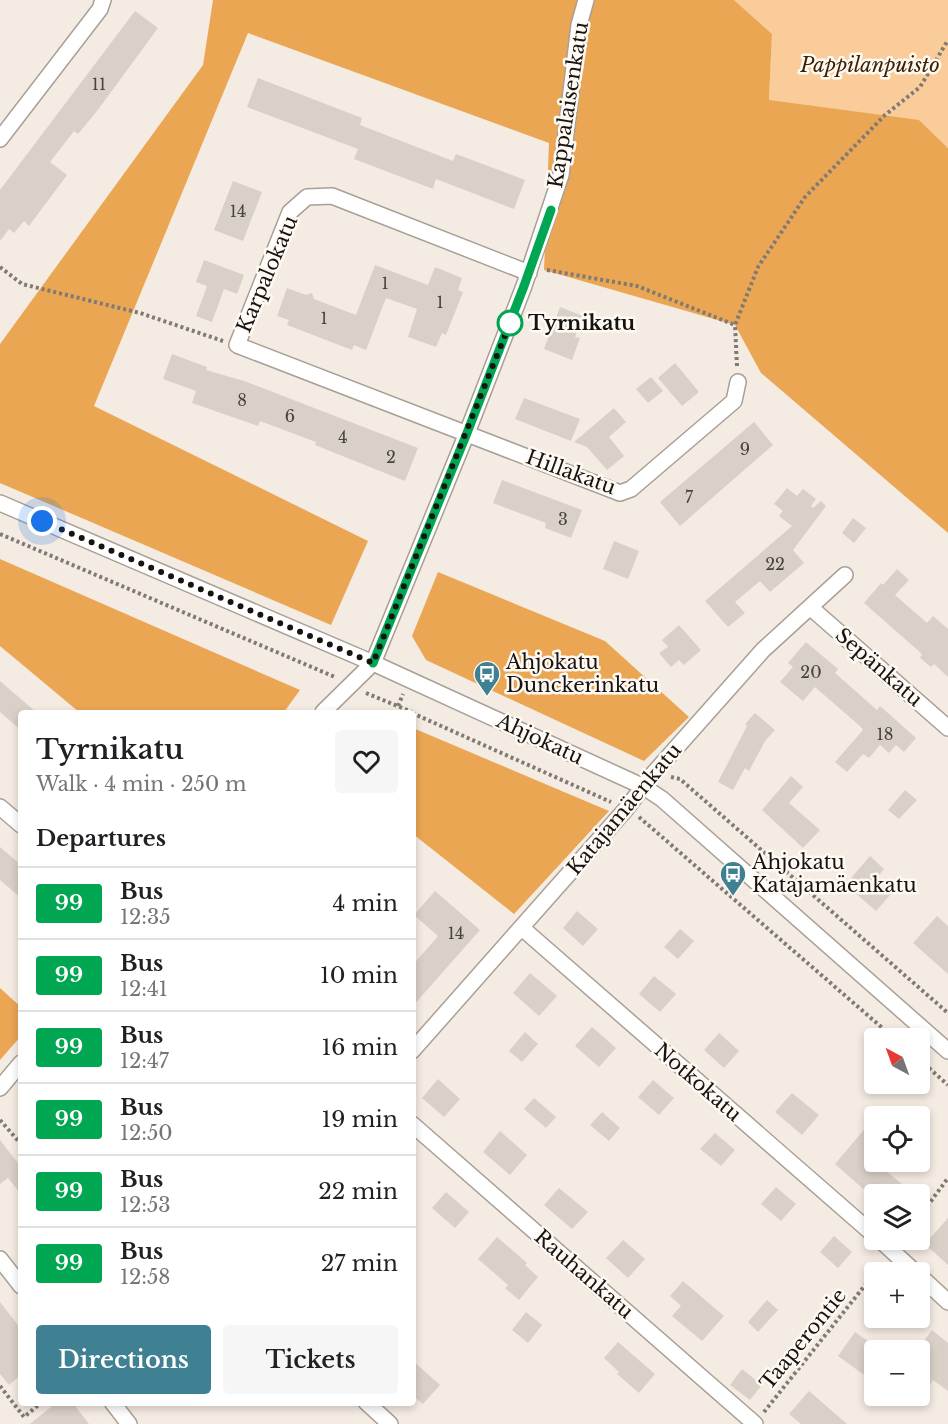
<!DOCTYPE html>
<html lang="en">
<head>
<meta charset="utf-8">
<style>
  :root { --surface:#fff; --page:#f6f6f6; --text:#202124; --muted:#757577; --line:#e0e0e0; --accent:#3f8092 }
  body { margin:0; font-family:"Libre Baskerville",serif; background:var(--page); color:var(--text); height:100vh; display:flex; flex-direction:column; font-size:22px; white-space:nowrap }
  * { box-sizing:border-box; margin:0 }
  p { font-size:20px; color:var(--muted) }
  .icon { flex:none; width:33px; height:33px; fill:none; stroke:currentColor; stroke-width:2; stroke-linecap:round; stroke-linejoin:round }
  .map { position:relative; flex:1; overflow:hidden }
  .panel { position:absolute; left:18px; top:710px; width:398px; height:696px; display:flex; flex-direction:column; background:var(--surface); border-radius:6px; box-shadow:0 3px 9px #0003 }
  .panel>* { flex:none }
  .badge { padding:0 12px; border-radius:4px; font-size:21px; line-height:39px }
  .needle { width:39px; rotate:319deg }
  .buttons { position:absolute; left:864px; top:1028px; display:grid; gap:12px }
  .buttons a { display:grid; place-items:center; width:66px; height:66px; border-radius:6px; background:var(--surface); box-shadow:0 3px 9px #0003; font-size:30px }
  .you { position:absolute; width:30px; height:30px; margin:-15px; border:4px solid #fff; border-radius:50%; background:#1a73e8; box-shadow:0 0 0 9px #1a73e833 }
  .map>.badge { position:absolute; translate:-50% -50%; box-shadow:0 0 0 3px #fff }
  h2 { padding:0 18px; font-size:22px; line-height:54px }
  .round { display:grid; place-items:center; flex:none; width:63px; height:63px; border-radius:6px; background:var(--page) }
  .summary { display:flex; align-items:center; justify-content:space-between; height:102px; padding:0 18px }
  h1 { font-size:28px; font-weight:600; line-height:45px }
  .primary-button { display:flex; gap:12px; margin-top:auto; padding:12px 18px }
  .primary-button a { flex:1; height:69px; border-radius:6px; background:var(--accent); color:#fff; font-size:24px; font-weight:600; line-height:69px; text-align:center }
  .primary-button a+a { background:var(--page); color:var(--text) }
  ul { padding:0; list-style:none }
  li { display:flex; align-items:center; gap:18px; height:72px; padding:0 18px; border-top:2px solid var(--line) }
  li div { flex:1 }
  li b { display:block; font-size:22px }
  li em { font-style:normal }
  li .badge { min-width:66px; font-weight:700; text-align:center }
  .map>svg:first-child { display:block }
</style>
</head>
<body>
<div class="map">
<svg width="948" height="1424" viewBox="0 0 948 1424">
  <rect width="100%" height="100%" fill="#f4ebe2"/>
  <path fill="#facc9a" d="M 734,0 L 948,0 L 948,148 L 919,120 L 865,133 L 769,100 L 772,34 Z"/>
  <path fill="#eba654" d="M 213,0 L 734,0 L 772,34 L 769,100 L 919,120 L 948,148 L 948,533 L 761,373 L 735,325 L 544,270 L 549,143 L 248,33 L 94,406 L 368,541 L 331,625 L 0,483 L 0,344 L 203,65 Z
    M 0,559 L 300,690 L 284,712 L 79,712 L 0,646 Z
    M 438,572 L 605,641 L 689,717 L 644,761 L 426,660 L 412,636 Z
    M 413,728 L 609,811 L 514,914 L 413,834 Z
    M 0,988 L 21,1007 L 21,1036 L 0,1060 Z"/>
  <path fill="#d9d1c7" d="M 135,11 L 158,28 L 97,111 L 78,134 L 74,131 L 50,162 L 67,175 L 29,226 L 24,221 L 14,233 L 9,229 L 0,241 L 0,190 Z
    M 258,78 L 362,118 L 360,125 L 453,161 L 456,154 L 525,180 L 514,209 L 436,179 L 433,189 L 354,159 L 358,149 L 247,107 Z
    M 233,181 L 262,192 L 243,241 L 214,230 Z
    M 204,260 L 244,275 L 237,294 L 224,289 L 212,322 L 196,316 L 207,286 L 196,282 Z
    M 375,265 L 428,285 L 435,267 L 462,278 L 458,290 L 463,292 L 446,335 L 442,333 L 436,347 L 408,337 L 417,309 L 386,298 L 366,350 L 354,345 L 352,350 L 287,325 L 289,320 L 277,316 L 287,288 L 306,295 L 312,293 L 314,299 L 356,315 Z
    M 560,307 L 583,316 L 575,337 L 580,338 L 572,360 L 544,349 Z
    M 172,354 L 207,367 L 206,370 L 244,381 L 418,448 L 405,481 L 315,445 L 316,442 L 260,421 L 258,426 L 192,403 L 196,391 L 163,379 Z
    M 675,363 L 699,392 L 682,406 L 658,378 Z
    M 651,377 L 663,391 L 648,403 L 636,389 Z
    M 524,398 L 580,419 L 571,441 L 515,419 Z
    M 614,408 L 626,422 L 609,437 L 624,456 L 607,470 L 587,447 L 574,442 Z
    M 754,422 L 773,445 L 680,526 L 660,502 Z
    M 502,480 L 582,510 L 571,538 L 545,528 L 546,523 L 493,503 Z
    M 787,488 L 797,496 L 803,489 L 816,499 L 811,506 L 813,508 L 821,501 L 826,506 L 793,550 L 804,563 L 770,592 L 760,581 L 735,602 L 745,613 L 728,627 L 705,601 L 792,526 L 779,516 L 783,511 L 774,504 Z
    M 853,518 L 866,528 L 854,543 L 842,533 Z
    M 614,541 L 639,551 L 628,579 L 603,569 Z
    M 897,569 L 909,580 L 895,595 L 927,623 L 933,616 L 948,629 L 948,677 L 934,664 L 931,667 L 920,658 L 922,654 L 864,603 L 881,583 L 883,585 Z
    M 679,625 L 701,650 L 684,665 L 679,660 L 671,667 L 659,653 L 668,647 L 662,640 Z
    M 806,642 L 838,669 L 835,673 L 877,710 L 880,706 L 916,738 L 904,752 L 896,745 L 889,753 L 880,745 L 869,758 L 863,754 L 847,772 L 835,762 L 863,730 L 861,727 L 815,687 L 803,701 L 780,682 L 793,667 L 788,663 Z
    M 0,681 L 36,712 L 21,712 L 21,730 L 0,712 Z
    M 755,713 L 775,730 L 765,741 L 749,771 L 745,768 L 733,790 L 718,782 L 747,726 L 745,724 Z
    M 791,776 L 803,787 L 789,803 L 820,830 L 803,848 L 762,810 Z
    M 905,790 L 917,800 L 899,819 L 888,810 Z
    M 0,847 L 21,865 L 21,898 L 0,880 Z
    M 870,856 L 884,869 L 875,880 L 891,894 L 876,911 L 854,892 L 860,886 L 851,878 Z
    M 435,891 L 480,930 L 412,1007 L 412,966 L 438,936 L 414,915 Z
    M 577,911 L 598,929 L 583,946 L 563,928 Z
    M 937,916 L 948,926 L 948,974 L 913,943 Z
    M 680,929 L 694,941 L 678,959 L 664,947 Z
    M 530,973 L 557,996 L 539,1016 L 513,993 Z
    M 654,976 L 676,994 L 660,1012 L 639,994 Z
    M 592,1027 L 616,1048 L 599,1067 L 575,1046 Z
    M 525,1032 L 538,1044 L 522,1062 L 509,1051 Z
    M 719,1033 L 739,1051 L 724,1068 L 704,1050 Z
    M 438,1079 L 460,1099 L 444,1117 L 422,1098 Z
    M 653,1080 L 674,1098 L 659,1115 L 638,1097 Z
    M 792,1093 L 819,1115 L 802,1135 L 775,1112 Z
    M 534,1098 L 556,1117 L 546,1128 L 524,1109 Z
    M 602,1112 L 620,1128 L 609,1141 L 590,1125 Z
    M 874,1118 L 874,1161 L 914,1194 L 869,1194 L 835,1164 Z
    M 500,1131 L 527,1155 L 510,1175 L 483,1152 Z
    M 715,1133 L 735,1150 L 721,1166 L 700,1149 Z
    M 0,1140 L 21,1167 L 21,1194 L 8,1178 L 0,1184 Z
    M 776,1187 L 796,1204 L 781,1221 L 761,1204 Z
    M 559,1188 L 588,1212 L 572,1229 L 544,1205 Z
    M 446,1192 L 469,1212 L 455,1228 L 432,1208 Z
    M 948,1218 L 948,1265 L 925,1244 Z
    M 834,1236 L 852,1252 L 838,1268 L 820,1252 Z
    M 497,1237 L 527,1263 L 525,1265 L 538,1277 L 519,1300 L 505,1288 L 508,1285 L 478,1259 Z
    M 623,1240 L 645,1259 L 628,1278 L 606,1258 Z
    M 683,1281 L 724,1316 L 702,1341 L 672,1316 L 681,1306 L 670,1296 Z
    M 767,1300 L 778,1310 L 758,1332 L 748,1322 Z
    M 0,1302 L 21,1329 L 21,1375 L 9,1385 L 0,1374 Z
    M 526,1312 L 542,1325 L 528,1343 L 512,1330 Z
    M 932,1330 L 948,1343 L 948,1391 L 933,1380 L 920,1399 L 920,1346 Z
    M 855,1332 L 874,1345 L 874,1382 L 838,1356 Z
    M 618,1342 L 655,1374 L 639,1393 L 617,1374 L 619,1372 L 604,1358 Z
    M 412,1360 L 440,1385 L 423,1404 L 412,1395 Z
    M 742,1369 L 762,1385 L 750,1400 L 730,1385 Z
    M 809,1391 L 847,1424 L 801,1424 L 789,1414 Z
    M 57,1402 L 72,1402 L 89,1424 L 30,1424 Z"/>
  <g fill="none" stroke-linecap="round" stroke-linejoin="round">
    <g stroke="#a8a097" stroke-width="18">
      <path id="minor" d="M 0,139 L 100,9 L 103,0
        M 529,273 L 332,196 L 307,197 L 290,212 L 237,345 L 620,493 L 631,489 L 734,401 L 738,382
        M 0,503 L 373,663 L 644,787 L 662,799 L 948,1051
        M 810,607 L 948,728
        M 323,712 L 373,663 L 467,433 L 524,286 L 561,175 L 579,25 L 586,0
        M 0,807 L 21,825
        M 522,928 L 874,1235
        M 412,1051 L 626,809 L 653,774 L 763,650 L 845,575
        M 0,1088 L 21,1063
        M 412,1124 L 755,1424
        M 879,1239 L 915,1272
        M 0,1259 L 21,1286
        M 920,1276 L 948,1302
        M 112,1402 L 129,1424
        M 366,1402 L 390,1424"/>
    </g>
    <path stroke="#7f7a74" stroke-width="4" stroke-dasharray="3 3" stroke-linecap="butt" d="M 0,267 L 22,284 L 140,313 L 223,341
      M 547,270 L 637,286 L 735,325
      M 737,366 L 735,325 L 758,267 L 805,197 L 885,115 L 920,87 L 948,40
      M 0,534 L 335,677
      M 366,693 L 412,712
      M 398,706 L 403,694
      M 412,713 L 611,802
      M 671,777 L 680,779 L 948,1013
      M 639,817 L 894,1038
      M 920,1060 L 948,1085
      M 0,1120 L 21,1144
      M 920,1216 L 948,1178
      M 876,1272 L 884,1263
      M 0,1386 L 24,1417 L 42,1402
      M 764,1412 L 874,1274"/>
    <use href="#minor" stroke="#fff" stroke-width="15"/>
  </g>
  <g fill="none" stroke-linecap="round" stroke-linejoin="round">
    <g stroke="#fff" stroke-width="14">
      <path id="line" d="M 373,663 L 467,433 L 524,286 L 551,210"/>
    </g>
    <use href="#line" stroke="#00a651" stroke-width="9"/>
    <path stroke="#161310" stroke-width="6" stroke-dasharray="0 10.8" d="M 42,521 L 373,663 L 510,323"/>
  </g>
  <defs>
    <g id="bus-pin" transform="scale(1.35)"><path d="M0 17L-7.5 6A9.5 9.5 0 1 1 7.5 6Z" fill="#3f8092" stroke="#fff9f4"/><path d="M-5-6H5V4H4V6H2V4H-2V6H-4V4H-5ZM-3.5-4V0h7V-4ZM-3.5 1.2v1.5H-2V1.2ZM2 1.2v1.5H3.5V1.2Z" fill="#fff"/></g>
  </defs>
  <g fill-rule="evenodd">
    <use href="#bus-pin" x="487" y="674"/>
    <use href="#bus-pin" x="733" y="874"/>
  </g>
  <circle fill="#fff" stroke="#00a651" stroke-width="3" cx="510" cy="323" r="12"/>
  <g text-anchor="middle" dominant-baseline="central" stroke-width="5" stroke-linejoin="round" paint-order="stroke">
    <g font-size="16" fill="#47423e">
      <text x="99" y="84">11</text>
      <text x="238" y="211">14</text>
      <text x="385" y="283">1</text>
      <text x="440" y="302">1</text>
      <text x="324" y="318">1</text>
      <text x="242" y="400">8</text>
      <text x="290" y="416">6</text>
      <text x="343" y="437">4</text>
      <text x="745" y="449">9</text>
      <text x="391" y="457">2</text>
      <text x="689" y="497">7</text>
      <text x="563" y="519">3</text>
      <text x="775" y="564">22</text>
      <text x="811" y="672">20</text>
      <text x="885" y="734">18</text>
      <text x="456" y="933">14</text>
    </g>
    <g font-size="20" font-style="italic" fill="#3d2200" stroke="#fff9f4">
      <text x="870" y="65">Pappilanpuisto</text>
    </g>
    <g font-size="20" fill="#161310" stroke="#fff9f4">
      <text transform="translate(568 105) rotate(-81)">Kappalaisenkatu</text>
      <text transform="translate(267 274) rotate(-67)">Karpalokatu</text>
      <text transform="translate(571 472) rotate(20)">Hillakatu</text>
      <text transform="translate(879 667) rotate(41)">Sepänkatu</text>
      <text transform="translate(540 739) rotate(25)">Ahjokatu</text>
      <text transform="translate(624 809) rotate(-50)">Katajamäenkatu</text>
      <text transform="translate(698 1082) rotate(41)">Notkokatu</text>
      <text transform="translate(584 1274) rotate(41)">Rauhankatu</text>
      <text transform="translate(803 1339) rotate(-51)">Taaperontie</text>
    </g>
    <g font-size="20" font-weight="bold" fill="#161310" stroke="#fff9f4" text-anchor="start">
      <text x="528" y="323">Tyrnikatu</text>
    </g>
    <g font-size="20" fill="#161310" stroke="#fff9f4" text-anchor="start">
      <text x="506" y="662">Ahjokatu<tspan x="506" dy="23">Dunckerinkatu</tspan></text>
      <text x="752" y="862">Ahjokatu<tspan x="752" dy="23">Katajamäenkatu</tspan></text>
    </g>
  </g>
</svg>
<div class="buttons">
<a><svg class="needle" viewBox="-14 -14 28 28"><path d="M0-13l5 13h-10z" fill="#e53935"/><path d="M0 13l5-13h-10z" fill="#757577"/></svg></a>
<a><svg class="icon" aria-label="locate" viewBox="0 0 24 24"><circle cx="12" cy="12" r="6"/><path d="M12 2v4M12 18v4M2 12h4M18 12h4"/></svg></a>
<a><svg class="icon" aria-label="layers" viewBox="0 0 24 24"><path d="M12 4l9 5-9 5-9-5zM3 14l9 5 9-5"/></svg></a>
<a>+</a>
<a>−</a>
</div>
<div class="you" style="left:42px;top:521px"></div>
<section class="panel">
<div class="summary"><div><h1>Tyrnikatu</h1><p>Walk · 4 min · 250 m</p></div><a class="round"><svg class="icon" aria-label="heart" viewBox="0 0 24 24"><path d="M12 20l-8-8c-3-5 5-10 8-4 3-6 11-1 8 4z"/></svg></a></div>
<h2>Departures</h2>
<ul>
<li><span class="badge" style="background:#00a651;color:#fff">99</span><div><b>Bus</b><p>12:35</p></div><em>4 min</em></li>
<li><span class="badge" style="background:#00a651;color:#fff">99</span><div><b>Bus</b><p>12:41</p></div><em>10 min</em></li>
<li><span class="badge" style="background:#00a651;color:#fff">99</span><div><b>Bus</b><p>12:47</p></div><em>16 min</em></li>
<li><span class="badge" style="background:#00a651;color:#fff">99</span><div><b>Bus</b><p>12:50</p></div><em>19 min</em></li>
<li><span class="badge" style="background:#00a651;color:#fff">99</span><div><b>Bus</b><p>12:53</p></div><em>22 min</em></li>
<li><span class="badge" style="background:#00a651;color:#fff">99</span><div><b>Bus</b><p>12:58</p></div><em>27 min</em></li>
</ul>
<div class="primary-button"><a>Directions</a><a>Tickets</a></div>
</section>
</div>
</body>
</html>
